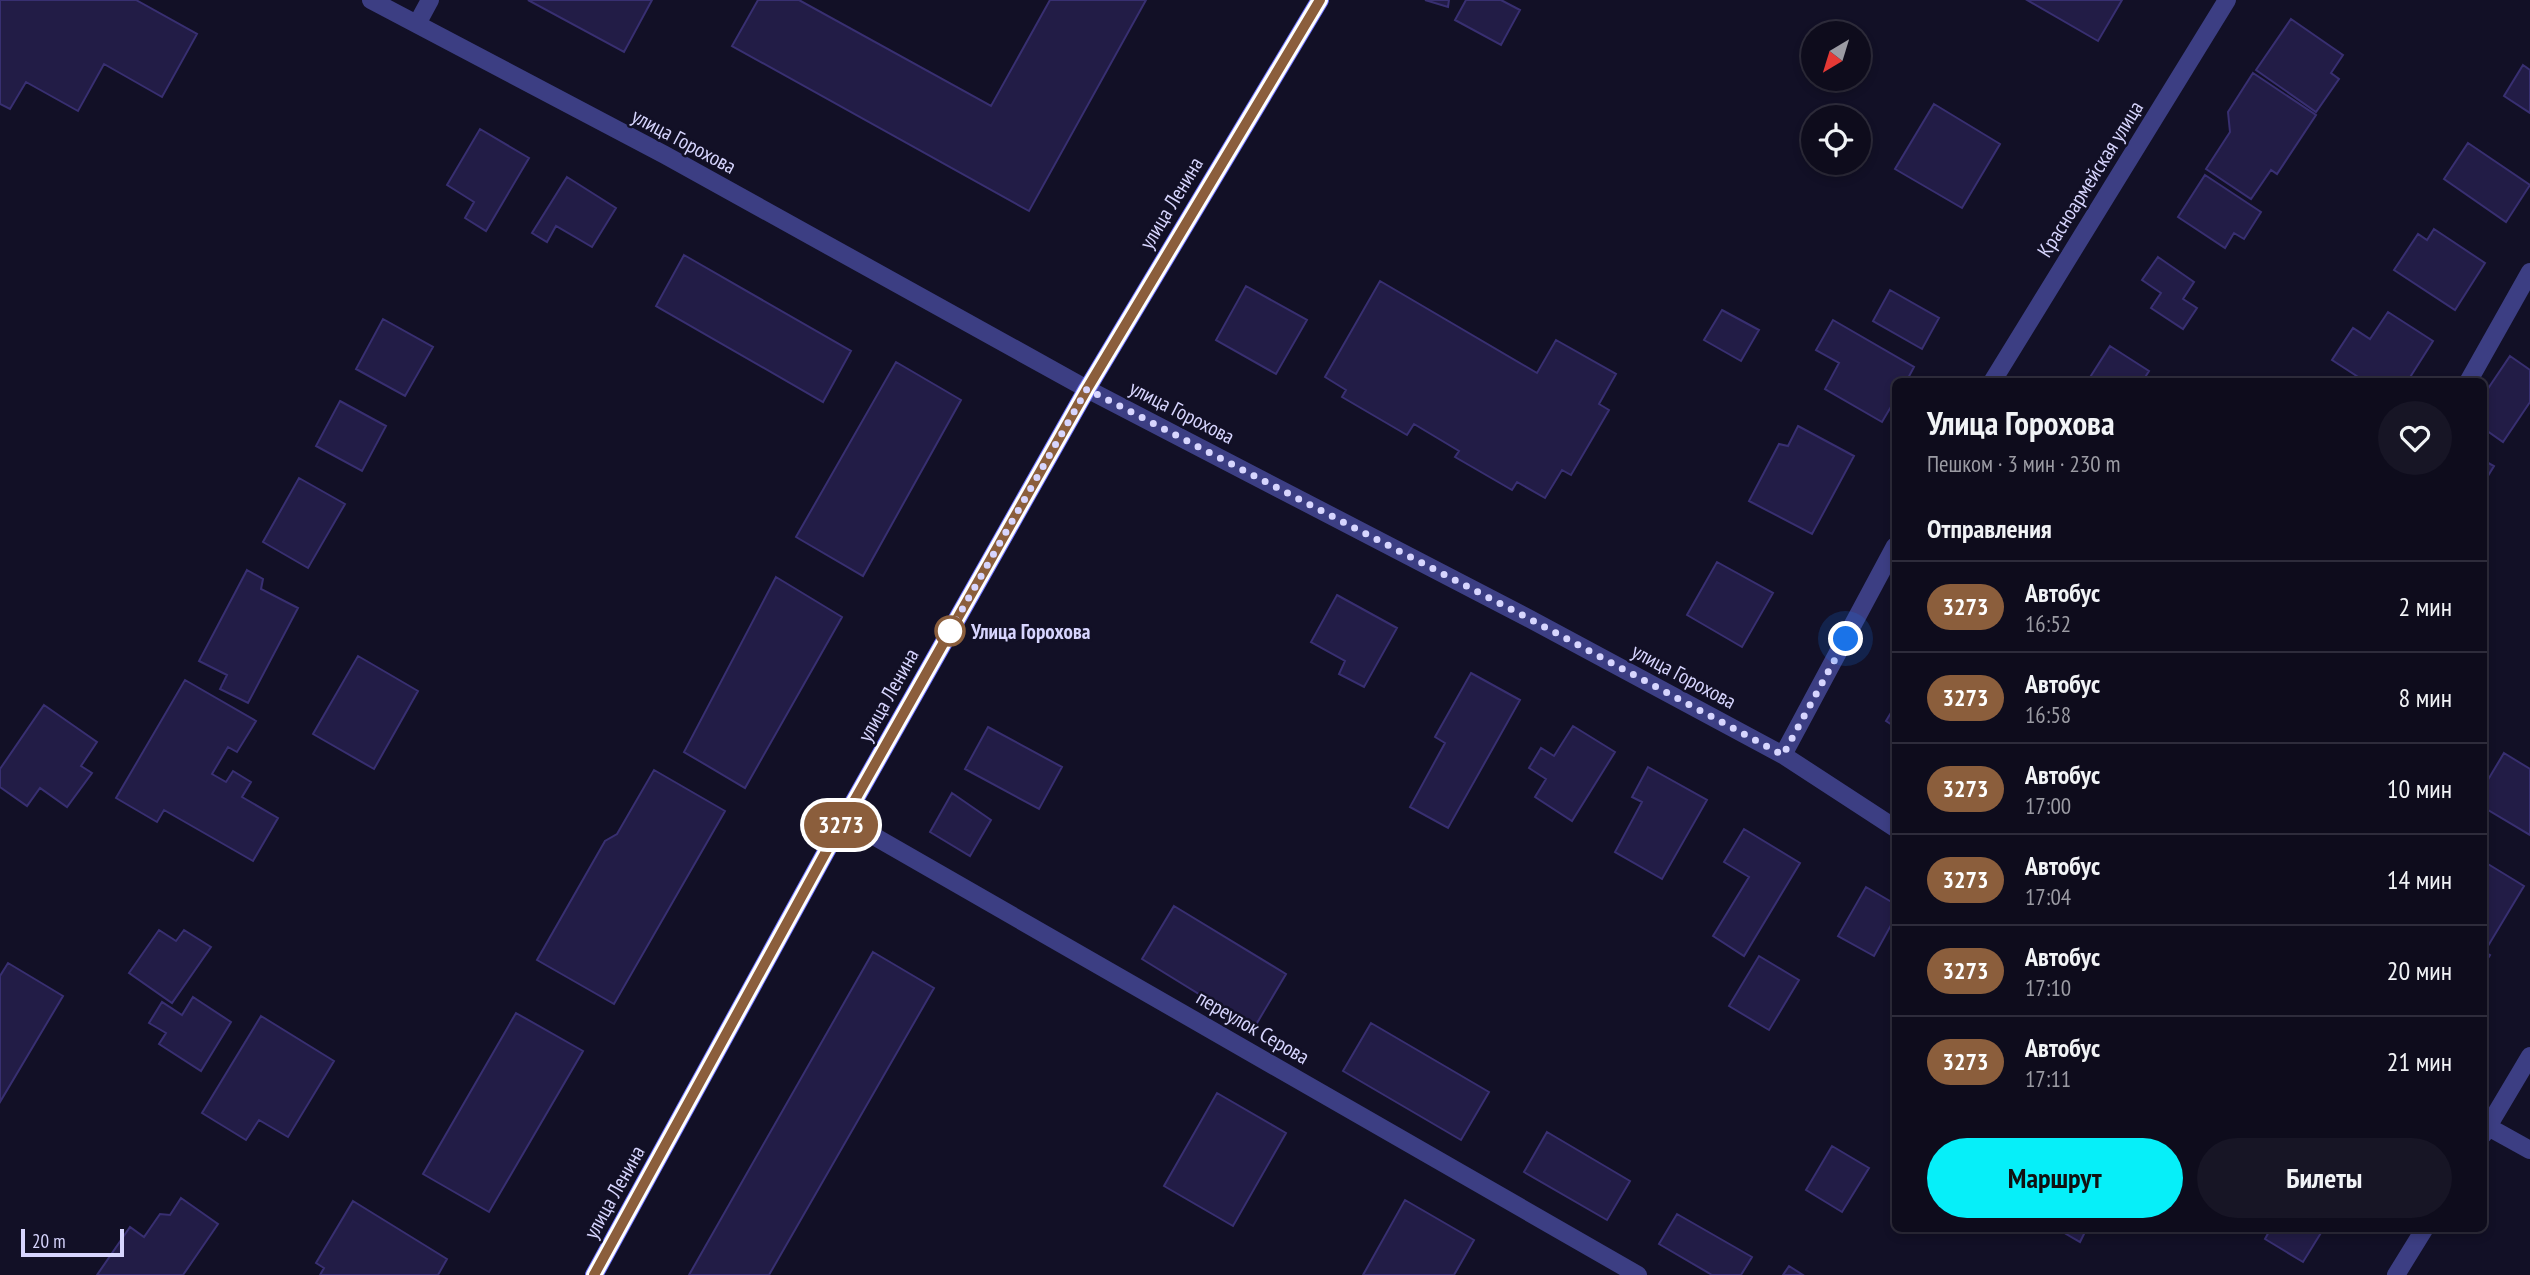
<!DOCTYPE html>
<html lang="ru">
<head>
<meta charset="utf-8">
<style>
  :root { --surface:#0e0c1c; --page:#171525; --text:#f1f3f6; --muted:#9b9ba3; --line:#2e2c3b; --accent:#06eff9 }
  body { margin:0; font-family:"PT Sans Narrow",sans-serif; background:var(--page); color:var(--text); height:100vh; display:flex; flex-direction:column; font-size:26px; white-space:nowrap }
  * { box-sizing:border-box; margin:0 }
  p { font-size:23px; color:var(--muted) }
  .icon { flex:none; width:38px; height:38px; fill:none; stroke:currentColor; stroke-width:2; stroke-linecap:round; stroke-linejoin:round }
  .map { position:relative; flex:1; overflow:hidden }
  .sheet { position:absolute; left:1892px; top:378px; width:595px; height:854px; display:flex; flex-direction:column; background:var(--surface); border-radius:10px; box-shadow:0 4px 10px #0003,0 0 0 2px var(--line) }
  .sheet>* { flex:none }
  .badge { padding:0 14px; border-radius:23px; font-size:24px; line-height:46px }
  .needle { width:46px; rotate:218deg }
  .fabs { position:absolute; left:1801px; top:21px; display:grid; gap:14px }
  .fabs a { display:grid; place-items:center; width:70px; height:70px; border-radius:50%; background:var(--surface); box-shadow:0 4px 10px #0003,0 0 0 2px var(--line); font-size:35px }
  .scale { position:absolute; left:21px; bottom:18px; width:103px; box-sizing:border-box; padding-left:7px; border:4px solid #d7d5fe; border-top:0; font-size:19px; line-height:24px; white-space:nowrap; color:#d7d5fe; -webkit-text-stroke:5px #121026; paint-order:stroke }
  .you { position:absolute; width:35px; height:35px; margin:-18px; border:5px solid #fff; border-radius:50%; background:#1a73e8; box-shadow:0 0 0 10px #1a73e833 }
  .map>.badge { position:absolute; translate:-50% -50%; box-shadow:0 0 0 4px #fff }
  h2 { padding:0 35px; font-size:26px; line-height:63px }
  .round { display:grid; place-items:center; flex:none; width:74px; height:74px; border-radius:37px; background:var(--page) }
  .overview { display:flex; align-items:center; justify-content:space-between; height:119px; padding:0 35px }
  h1 { font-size:33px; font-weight:800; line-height:52px }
  .cta { display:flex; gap:14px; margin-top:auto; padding:14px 35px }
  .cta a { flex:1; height:80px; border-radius:42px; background:var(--accent); color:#111; font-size:28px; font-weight:800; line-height:80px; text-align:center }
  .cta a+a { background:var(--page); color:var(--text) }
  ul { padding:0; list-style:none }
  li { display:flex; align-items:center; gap:21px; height:91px; padding:0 35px; border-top:2px solid var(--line) }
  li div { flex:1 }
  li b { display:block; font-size:26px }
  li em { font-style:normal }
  li .badge { min-width:77px; font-weight:700; text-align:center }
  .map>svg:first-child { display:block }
</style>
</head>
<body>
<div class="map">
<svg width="2530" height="1275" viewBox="0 0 2530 1275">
  <rect width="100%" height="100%" fill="#121026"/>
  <path fill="#221c46" stroke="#382f71" stroke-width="2" d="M 0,0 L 136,0 L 197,34 L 162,97 L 104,64 L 78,111 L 26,82 L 10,109 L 0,104 Z
    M 528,0 L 652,0 L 624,52 Z
    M 758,0 L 799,0 L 991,106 L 1050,0 L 1146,0 L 1029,211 L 732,46 Z
    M 1425,0 L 1449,0 L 1448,7 Z
    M 1466,0 L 1501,0 L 1520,10 L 1501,45 L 1455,20 Z
    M 2027,0 L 2122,0 L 2098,41 Z
    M 2291,19 L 2343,55 L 2331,73 L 2339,79 L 2316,112 L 2256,70 Z
    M 2523,65 L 2530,70 L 2530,113 L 2504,96 Z
    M 2253,73 L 2316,115 L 2277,174 L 2271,170 L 2251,199 L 2206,169 L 2230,132 L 2228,112 Z
    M 1934,104 L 2000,144 L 1962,208 L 1895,169 Z
    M 480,129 L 529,158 L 486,231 L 465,218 L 474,202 L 447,185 Z
    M 2468,143 L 2530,185 L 2506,222 L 2444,179 Z
    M 2205,175 L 2261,212 L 2244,239 L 2234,233 L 2225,248 L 2178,217 Z
    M 567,177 L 616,208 L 592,247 L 556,226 L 547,242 L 532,233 Z
    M 2434,229 L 2485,263 L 2455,310 L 2394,270 L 2418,234 L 2427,240 Z
    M 684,255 L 851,351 L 823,402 L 656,306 Z
    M 2158,257 L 2194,282 L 2183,299 L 2197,308 L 2183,329 L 2151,308 L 2161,293 L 2142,280 Z
    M 1380,281 L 1537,373 L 1556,340 L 1616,374 L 1599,404 L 1609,410 L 1571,475 L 1562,470 L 1545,498 L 1517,482 L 1512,490 L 1455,457 L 1459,451 L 1414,424 L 1407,435 L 1342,397 L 1346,390 L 1325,377 Z
    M 1246,286 L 1307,320 L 1276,374 L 1216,340 Z
    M 1890,290 L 1939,318 L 1922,349 L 1873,321 Z
    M 1722,310 L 1759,330 L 1741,361 L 1704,340 Z
    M 2388,312 L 2433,341 L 2407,382 L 2366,382 L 2332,360 L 2353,328 L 2370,339 Z
    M 383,319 L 433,347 L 405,396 L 356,369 Z
    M 1833,320 L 1914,367 L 1906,382 L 1895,382 L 1895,400 L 1882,422 L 1825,389 L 1839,363 L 1816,350 Z
    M 2110,346 L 2149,371 L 2142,382 L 2087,382 Z
    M 2510,356 L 2530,370 L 2530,402 L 2503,442 L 2483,428 L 2483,396 Z
    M 896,362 L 961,400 L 863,576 L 796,537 Z
    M 340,401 L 386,426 L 362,471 L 316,446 Z
    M 1798,426 L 1854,456 L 1812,534 L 1749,501 L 1779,444 L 1788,446 Z
    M 2483,460 L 2494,466 L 2483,484 Z
    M 299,478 L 345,504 L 308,568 L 263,542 Z
    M 1717,562 L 1773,593 L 1742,647 L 1687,615 Z
    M 247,570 L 263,579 L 261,589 L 298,608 L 248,703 L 220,689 L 227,675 L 199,661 Z
    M 776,577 L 842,617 L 745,788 L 684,752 Z
    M 1337,595 L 1397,628 L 1364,687 L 1339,674 L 1345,661 L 1311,642 Z
    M 358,656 L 418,691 L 374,769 L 313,734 Z
    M 1471,673 L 1520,700 L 1448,828 L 1410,807 L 1445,743 L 1435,737 Z
    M 185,680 L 256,721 L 237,752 L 228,747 L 212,774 L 226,782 L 233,771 L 251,782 L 242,797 L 278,818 L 253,861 L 164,810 L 157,822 L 116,798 Z
    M 44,705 L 97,742 L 81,766 L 92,773 L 67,807 L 40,788 L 27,806 L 0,787 L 0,769 Z
    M 1895,706 L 1895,727 L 1886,721 Z
    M 1573,726 L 1615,752 L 1572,821 L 1535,797 L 1546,779 L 1529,768 L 1541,748 L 1554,756 Z
    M 988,727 L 1062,767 L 1039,809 L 965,769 Z
    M 2504,753 L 2530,769 L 2530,835 L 2483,807 L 2483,788 Z
    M 1648,767 L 1707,800 L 1662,879 L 1615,852 L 1642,802 L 1632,797 Z
    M 654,770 L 725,811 L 614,1004 L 537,960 L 605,841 L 617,834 Z
    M 952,793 L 991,820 L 970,856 L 930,832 Z
    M 1744,829 L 1800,863 L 1744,956 L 1713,936 L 1749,877 L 1724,862 Z
    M 2483,861 L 2524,886 L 2488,946 L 2483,943 Z
    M 1866,887 L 1895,904 L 1895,918 L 1874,956 L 1838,936 Z
    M 1174,906 L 1286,974 L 1254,1028 L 1142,959 Z
    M 159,930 L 176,941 L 184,930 L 211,947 L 172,1003 L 129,973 Z
    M 2483,951 L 2490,955 L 2483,966 Z
    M 873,952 L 934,988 L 769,1275 L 689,1275 Z
    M 1759,956 L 1799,980 L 1769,1030 L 1729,1006 Z
    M 8,963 L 63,996 L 0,1102 L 0,976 Z
    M 193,997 L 231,1022 L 201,1071 L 159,1044 L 166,1033 L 149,1023 L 162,1002 L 182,1015 Z
    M 516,1013 L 583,1051 L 489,1212 L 423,1174 Z
    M 261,1016 L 334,1061 L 288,1137 L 259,1120 L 246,1140 L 202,1113 Z
    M 1371,1023 L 1489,1092 L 1461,1140 L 1343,1071 Z
    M 1217,1093 L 1286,1133 L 1233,1226 L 1164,1186 Z
    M 1547,1132 L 1630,1181 L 1607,1220 L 1524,1172 Z
    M 1832,1146 L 1869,1168 L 1842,1212 L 1806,1190 Z
    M 181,1198 L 218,1224 L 183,1275 L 97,1275 L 130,1227 L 144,1237 L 160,1214 L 170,1215 Z
    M 1405,1200 L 1474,1240 L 1454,1275 L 1363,1275 Z
    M 353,1201 L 447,1259 L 438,1275 L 320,1275 L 324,1268 L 316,1263 Z
    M 1677,1214 L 1752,1257 L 1741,1275 L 1712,1275 L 1659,1244 Z
    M 2056,1228 L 2087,1228 L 2080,1242 Z
    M 2271,1228 L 2324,1228 L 2303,1262 L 2265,1239 Z
    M 1789,1266 L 1803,1275 L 1783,1275 Z"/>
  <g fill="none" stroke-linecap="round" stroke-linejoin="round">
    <path stroke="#3c3e83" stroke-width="18" d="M 371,0 L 665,155 L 1087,389 L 1528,618 L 1783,755 L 1895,828
      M 417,24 L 430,0
      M 1992,382 L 2227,0
      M 2468,382 L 2530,272
      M 1783,755 L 1895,546
      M 844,819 L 1638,1275
      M 2483,1124 L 2530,1150
      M 2483,1135 L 2530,1056
      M 2396,1275 L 2425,1228"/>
    <path stroke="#6f74fb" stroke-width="18" d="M 594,1275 L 844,819 L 1087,389 L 1320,0"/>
  </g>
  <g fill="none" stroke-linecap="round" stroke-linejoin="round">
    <g stroke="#fff" stroke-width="16">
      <path id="line" d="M 594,1275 L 844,819 L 1087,389 L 1320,0"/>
    </g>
    <use href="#line" stroke="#8b5e3c" stroke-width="10"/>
    <path stroke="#d7d5fe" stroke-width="7" stroke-dasharray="0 12.6" d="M 950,631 L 1087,389 L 1528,618 L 1783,755 L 1846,639"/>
  </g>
  <circle fill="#fff" stroke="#8b5e3c" stroke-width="3.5" cx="950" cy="631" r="14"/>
  <g text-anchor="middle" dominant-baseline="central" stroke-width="5" stroke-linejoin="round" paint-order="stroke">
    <g font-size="21" fill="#d7d5fe" stroke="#121026">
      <text transform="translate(684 141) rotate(28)">улица Горохова</text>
      <text transform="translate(2090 179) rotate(-58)">Красноармейская улица</text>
      <text transform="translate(1171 203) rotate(-59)">улица Ленина</text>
      <text transform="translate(1182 412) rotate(27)">улица Горохова</text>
      <text transform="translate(1684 676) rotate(28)">улица Горохова</text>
      <text transform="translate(888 695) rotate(-61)">улица Ленина</text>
      <text transform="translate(1253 1027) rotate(30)">переулок Серова</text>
      <text transform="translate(614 1192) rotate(-61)">улица Ленина</text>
    </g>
    <g font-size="21" font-weight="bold" fill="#d7d5fe" stroke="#121026" text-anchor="start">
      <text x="971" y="631">Улица Горохова</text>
    </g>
  </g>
</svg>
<div class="fabs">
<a><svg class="needle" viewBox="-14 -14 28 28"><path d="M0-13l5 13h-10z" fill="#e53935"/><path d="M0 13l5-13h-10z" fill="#9b9ba3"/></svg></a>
<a><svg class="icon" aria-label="locate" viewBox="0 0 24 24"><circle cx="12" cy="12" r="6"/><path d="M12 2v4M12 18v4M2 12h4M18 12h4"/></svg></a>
</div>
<div class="scale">20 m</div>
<div class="you" style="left:1846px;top:639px"></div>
<b class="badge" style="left:841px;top:825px;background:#8b5e3c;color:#fff">3273</b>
<section class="sheet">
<div class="overview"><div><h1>Улица Горохова</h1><p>Пешком · 3 мин · 230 m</p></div><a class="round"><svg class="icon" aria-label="heart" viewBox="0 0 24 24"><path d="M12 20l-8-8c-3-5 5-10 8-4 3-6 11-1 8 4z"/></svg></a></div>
<h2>Отправления</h2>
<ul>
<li><span class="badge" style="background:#8b5e3c;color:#fff">3273</span><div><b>Автобус</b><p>16:52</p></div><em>2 мин</em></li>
<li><span class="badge" style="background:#8b5e3c;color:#fff">3273</span><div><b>Автобус</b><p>16:58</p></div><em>8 мин</em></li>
<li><span class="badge" style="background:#8b5e3c;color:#fff">3273</span><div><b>Автобус</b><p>17:00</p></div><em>10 мин</em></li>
<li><span class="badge" style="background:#8b5e3c;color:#fff">3273</span><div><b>Автобус</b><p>17:04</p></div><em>14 мин</em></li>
<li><span class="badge" style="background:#8b5e3c;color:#fff">3273</span><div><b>Автобус</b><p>17:10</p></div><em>20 мин</em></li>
<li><span class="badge" style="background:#8b5e3c;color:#fff">3273</span><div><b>Автобус</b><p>17:11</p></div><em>21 мин</em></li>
</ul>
<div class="cta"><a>Маршрут</a><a>Билеты</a></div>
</section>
</div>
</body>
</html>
